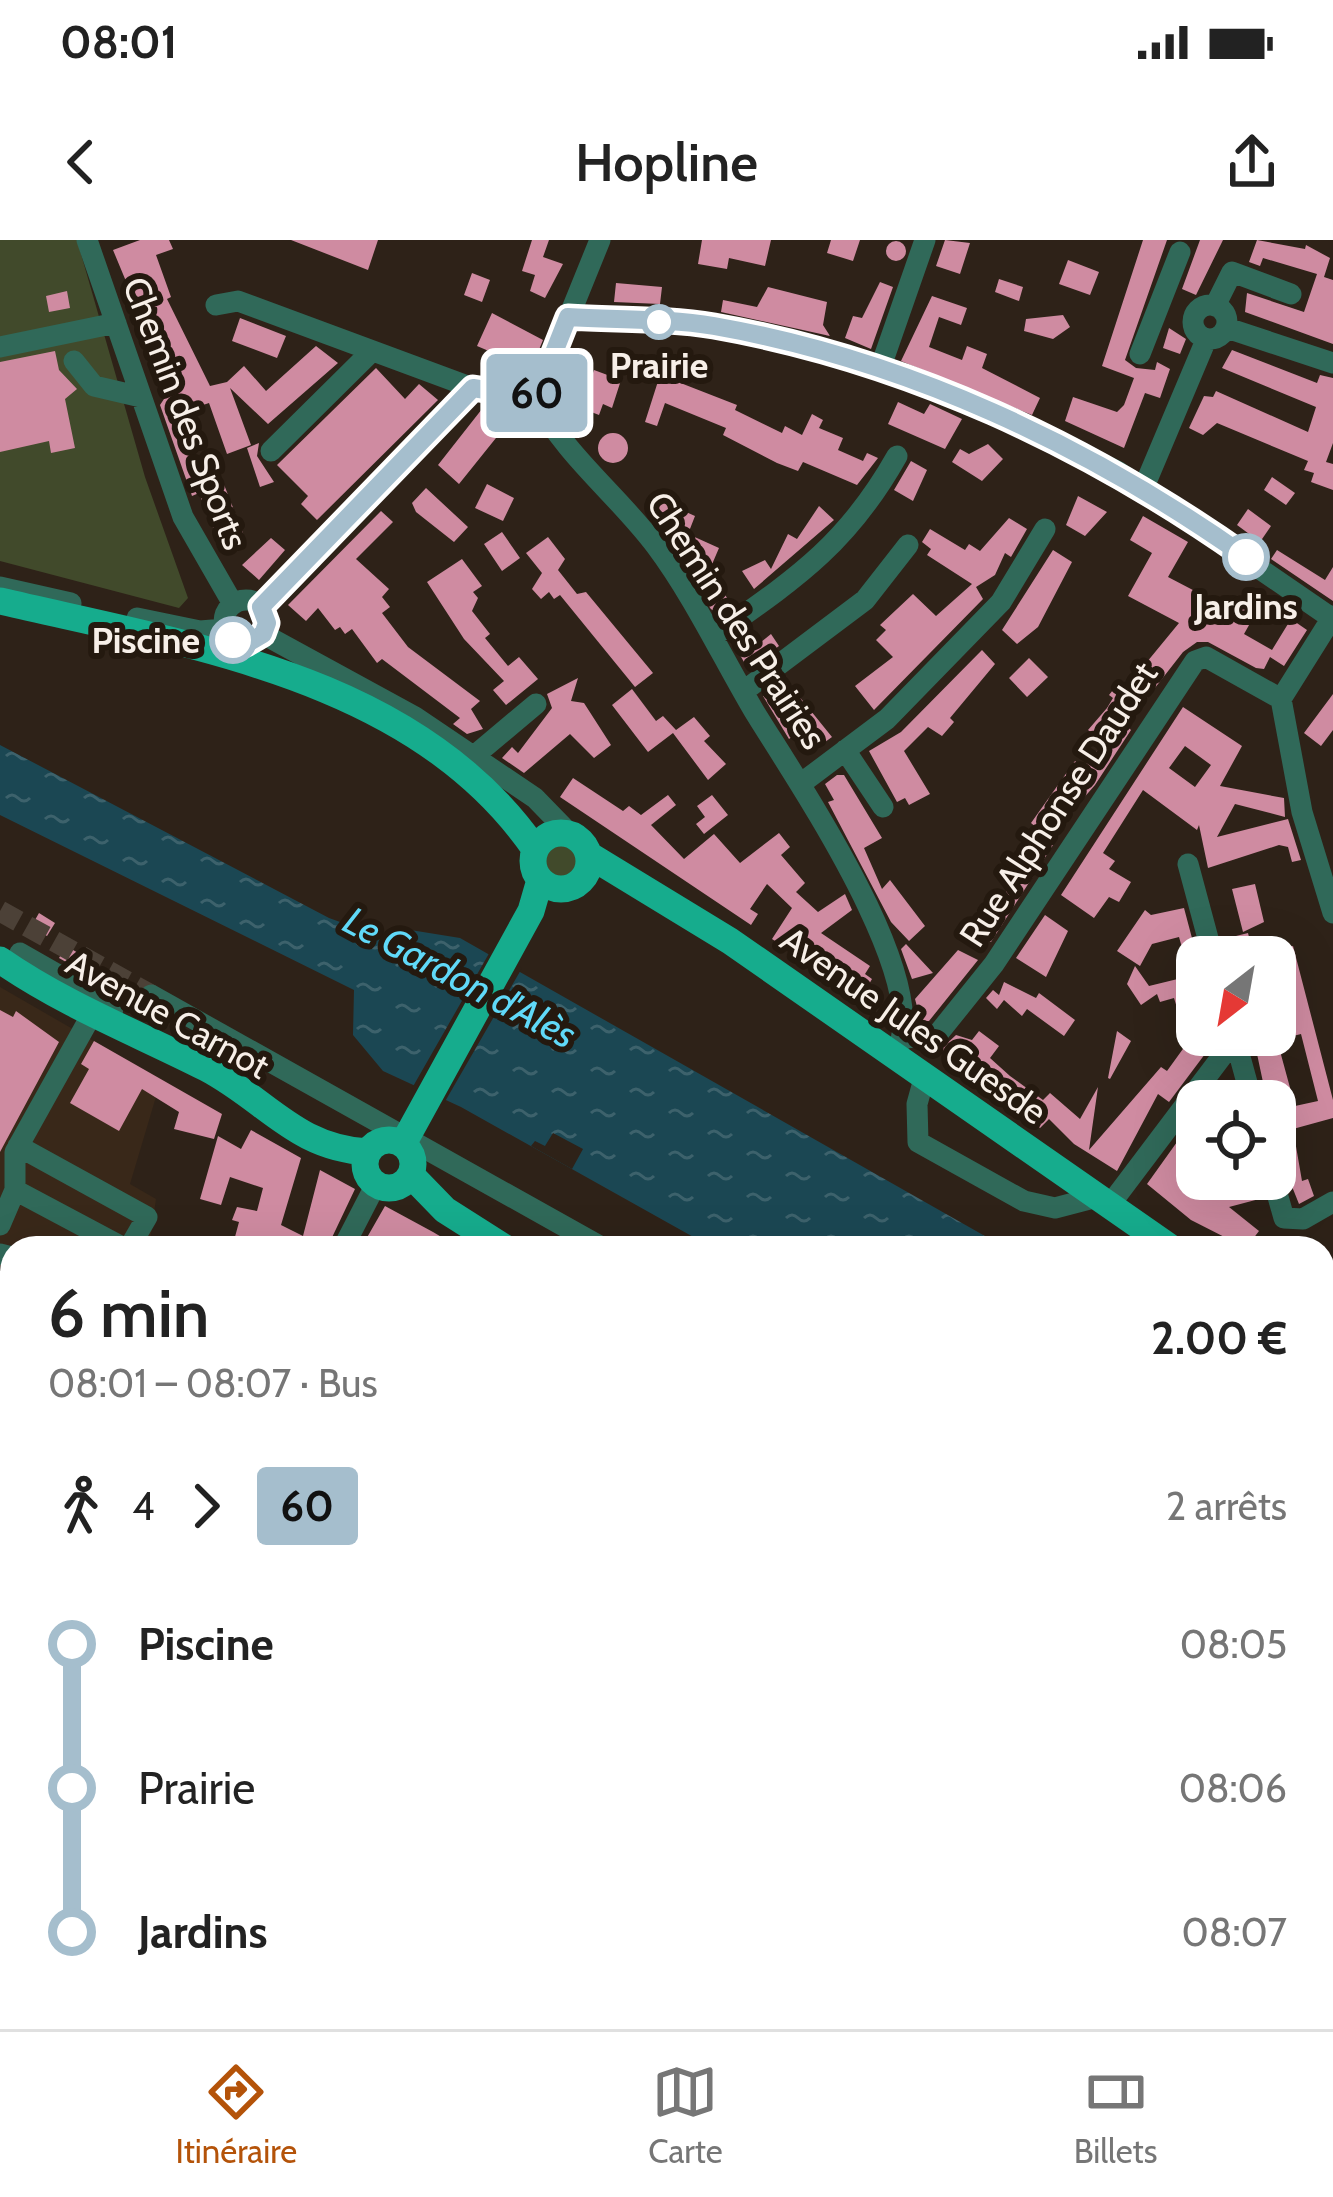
<!DOCTYPE html>
<html lang="fr">
<head>
<meta charset="utf-8">
<style>
  :root { --surface:#fff; --page:#f6f6f6; --text:#222; --muted:#767676; --line:#e0e0e0; --accent:#b45309 }
  body { margin:0; font-family:Cabin,sans-serif; background:var(--page); color:var(--text); height:100vh; display:flex; flex-direction:column; font-size:45px; white-space:nowrap }
  * { box-sizing:border-box; margin:0 }
  p { font-size:39px; color:var(--muted) }
  .icon { flex:none; width:66px; height:66px; fill:none; stroke:currentColor; stroke-width:2; stroke-linecap:round; stroke-linejoin:round }
  .map { position:relative; flex:1; overflow:hidden }
  .details { position:absolute; left:0px; top:996px; width:1335px; height:795px; display:flex; flex-direction:column; background:var(--surface); border-radius:36px 36px 0 0; box-shadow:0 12px 48px #0002 }
  .details>* { flex:none }
  .badge { padding:0 24px; border-radius:9px; font-size:42px; line-height:78px }
  .needle { width:78px; rotate:211deg }
  .controls { position:absolute; left:1176px; top:696px; display:grid; gap:24px }
  .controls a { display:grid; place-items:center; width:120px; height:120px; border-radius:24px; background:var(--surface); box-shadow:0 12px 48px #0002; font-size:60px }
  .map>.badge { position:absolute; translate:-50% -50%; box-shadow:0 0 0 6px #fff }
  .legs { display:flex; align-items:center; gap:18px; height:132px; padding:0 48px; font-size:39px }
  .legs p { margin-inline-start:auto }
  .summary { display:flex; align-items:center; justify-content:space-between; height:204px; padding:0 48px }
  h1 { font-size:66px; font-weight:600; line-height:90px }
  ul { padding:0 48px; list-style:none }
  li { display:flex; align-items:center; gap:42px; height:144px; font-size:45px }
  li i { display:grid; place-items:center; width:18px; height:100%; margin:0 15px; background:currentColor }
  li i::after { content:''; width:30px; height:30px; margin:-15px; border:9px solid; border-radius:50%; background:var(--surface) }
  li p { margin-inline-start:auto }
  li:first-child i { background:linear-gradient(#0000 50%,currentColor 0) }
  li:last-child i { background:linear-gradient(currentColor 50%,#0000 0) }
  .status { display:flex; justify-content:space-between; align-items:center; height:84px; padding:0 60px; background:var(--surface); direction:ltr }
  .status svg { height:33px; fill:currentColor }
  header { display:flex; justify-content:space-between; align-items:center; height:156px; padding:0 48px; background:var(--surface); font-size:54px; font-weight:600 }
  .tabs { display:flex; justify-content:space-around; align-items:center; height:168px; border-top:3px solid var(--line); background:var(--surface); font-size:33px; color:var(--muted) }
  .tabs a { display:grid; justify-items:center; gap:6px }
  .tabs .current { color:var(--accent) }
  .map>svg:first-child { display:block }
</style>
</head>
<body>
<div class="status"><b>08:01</b><svg viewBox="0 0 49 12"><path d="M0 12V9h3v3zM5 12V6h3v6zM10 12V3h3v9zM15 12V0h3v12zM26 1h20v11H26zM47 4h2v5h-2z"/></svg></div>
<header><svg class="icon" aria-label="back" viewBox="0 0 24 24"><path d="M15 5l-7 7 7 7"/></svg>Hopline<svg class="icon" aria-label="share" viewBox="0 0 24 24"><path d="M12 15V3M7 8l5-5 5 5M5 13v7h14v-7"/></svg></header>
<div class="map">
<svg width="1333" height="1789" viewBox="0 0 1333 1789">
  <defs>
    <pattern id="grass-tufts" width="24" height="20" patternUnits="userSpaceOnUse" patternTransform="scale(3)"><rect width="24" height="20" fill="#414a2b"/><path d="M3 7l-1-3M5 7V3M7 7l1-3M15 17l-1-3M17 17v-4M19 17l1-3" fill="none" stroke="#5d644a"/></pattern>
    <pattern id="water-ripples" width="26" height="14" patternUnits="userSpaceOnUse" patternTransform="scale(3)"><rect width="26" height="14" fill="#1b4753"/><path d="M2 4q2-2 4 0t4 0M15 11q2-2 4 0t4 0" fill="none" stroke="#3d626c"/></pattern>
  </defs>
  <rect width="100%" height="100%" fill="#2e2218"/>
  <path fill="#392819" d="M 0,747 L 161,840 L 130,944 L 156,959 L 149,1008 L 0,1005 Z"/>
  <path fill="url(#grass-tufts)" d="M541 621a20 20 0 1 1 40 0a20 20 0 1 1-40 0Z"/>
  <path fill="#414a2b" d="M 0,0 L 77,0 L 145,237 L 188,358 L 179,368 L 0,321 Z"/>
  <path fill="url(#water-ripples)" d="M 0,505 L 329,678 L 376,695 L 398,688 L 460,698 L 1006,1008 L 713,1008 L 461,867 L 383,831 L 353,795 L 354,750 L 0,575 Z
    M 1323,1184 L 1333,1188 L 1333,1346 L 1323,1342 Z"/>
  <path fill="#2e2218" d="M 491,710 L 522,728 L 443,865 L 411,850 Z
    M 553,893 L 583,909 L 572,929 L 531,906 L 535,901 L 545,906 Z"/>
  <path fill="#cf8ba1" fill-rule="evenodd" d="M 140,0 L 169,0 L 173,9 L 156,15 L 171,57 L 167,59 L 210,146 L 227,142 L 244,126 L 266,151 L 316,106 L 338,123 L 268,184 L 230,148 L 251,205 L 227,214 L 209,163 L 176,174 L 196,237 L 211,233 L 215,244 L 223,242 L 246,301 L 222,310 L 199,253 L 192,256 L 160,165 L 166,156 L 150,113 L 155,111 L 113,10 Z
    M 291,0 L 378,0 L 368,30 Z
    M 532,0 L 549,0 L 543,17 L 563,24 L 545,58 L 530,51 L 535,35 L 522,31 Z
    M 702,0 L 771,0 L 765,26 L 729,18 L 727,29 L 698,24 Z
    M 831,0 L 860,0 L 853,21 L 827,13 Z
    M 945,0 L 970,3 L 960,34 L 936,26 Z
    M 1143,0 L 1167,0 L 1125,120 L 1136,128 L 1155,130 L 1157,122 L 1170,129 L 1160,158 L 1145,153 L 1124,208 L 1065,181 L 1073,157 L 1117,172 L 1124,165 L 1134,138 L 1102,126 Z
    M 1200,0 L 1223,0 L 1196,55 L 1182,49 Z
    M 1257,0 L 1305,9 L 1306,5 L 1330,18 L 1324,37 L 1333,40 L 1333,104 L 1245,72 L 1247,53 L 1304,72 L 1317,34 L 1263,18 L 1260,26 L 1249,22 Z
    M886 11a10 10 0 1 1 20 0a10 10 0 1 1-20 0Z
    M 1068,20 L 1099,32 L 1090,55 L 1059,44 Z
    M 472,33 L 490,40 L 482,62 L 464,55 Z
    M 999,39 L 1023,47 L 1019,61 L 995,52 Z
    M 880,42 L 893,47 L 871,109 L 845,98 L 853,76 L 862,78 Z
    M 616,43 L 662,47 L 660,64 L 614,62 Z
    M 768,47 L 827,62 L 823,85 L 830,96 L 721,72 L 723,60 L 757,67 Z
    M 67,51 L 70,68 L 49,72 L 46,56 Z
    M 932,56 L 967,68 L 961,85 L 939,77 L 929,107 L 962,120 L 967,106 L 987,114 L 982,128 L 1040,158 L 1032,175 L 901,121 Z
    M 492,73 L 543,100 L 531,129 L 477,106 Z
    M 1063,75 L 1070,87 L 1053,99 L 1024,91 L 1026,79 Z
    M 240,78 L 286,96 L 277,118 L 232,101 Z
    M 1169,88 L 1186,99 L 1180,114 L 1163,108 Z
    M 1232,110 L 1317,143 L 1320,135 L 1333,138 L 1333,203 L 1326,222 L 1333,224 L 1333,250 L 1311,242 L 1314,233 L 1304,230 L 1308,221 L 1217,183 L 1203,195 L 1189,188 L 1204,156 L 1213,157 L 1216,151 L 1308,192 L 1316,167 L 1222,128 Z
    M 55,111 L 59,130 L 77,149 L 65,159 L 75,208 L 51,213 L 49,201 L 0,212 L 0,122 Z
    M 571,112 L 575,114 L 569,130 L 591,139 L 594,130 L 621,140 L 612,168 L 603,164 L 599,175 L 581,168 L 587,151 L 562,142 Z
    M 376,128 L 405,159 L 419,144 L 438,160 L 317,280 L 301,264 L 308,256 L 277,225 Z
    M 660,135 L 737,165 L 735,170 L 782,193 L 785,186 L 802,195 L 812,174 L 823,180 L 819,188 L 843,198 L 838,210 L 863,221 L 867,213 L 878,218 L 857,245 L 803,222 L 798,231 L 777,223 L 723,195 L 726,188 L 665,163 L 657,186 L 645,182 Z
    M 898,162 L 924,174 L 930,164 L 962,179 L 945,209 L 888,184 Z
    M 482,169 L 504,188 L 459,244 L 438,225 Z
    M598 208a15 15 0 1 1 30 0a15 15 0 1 1-30 0Z
    M 259,203 L 257,216 L 274,242 L 260,247 L 247,208 Z
    M 988,204 L 1003,219 L 982,241 L 952,222 L 960,209 L 969,214 Z
    M 911,221 L 927,230 L 913,261 L 894,250 Z
    M 1272,237 L 1295,253 L 1286,265 L 1264,250 Z
    M 487,244 L 514,258 L 503,281 L 475,268 Z
    M 426,248 L 468,287 L 454,302 L 416,272 L 412,263 Z
    M 1078,256 L 1107,272 L 1085,296 L 1066,285 Z
    M 655,258 L 695,276 L 688,294 L 719,308 L 710,329 L 682,317 L 648,272 Z
    M 819,266 L 834,280 L 754,349 L 742,331 L 765,320 L 771,329 L 788,294 L 797,299 Z
    M 1248,269 L 1271,286 L 1260,302 L 1237,285 Z
    M 381,271 L 393,282 L 356,319 L 389,349 L 382,357 L 390,367 L 382,373 L 408,407 L 480,461 L 471,469 L 483,489 L 467,494 L 453,484 L 460,478 L 382,419 L 377,423 L 352,389 L 345,394 L 340,387 L 335,390 L 318,368 L 306,381 L 288,365 Z
    M 1143,276 L 1188,302 L 1168,337 L 1235,372 L 1246,354 L 1262,362 L 1244,394 L 1272,410 L 1291,379 L 1307,390 L 1284,426 L 1270,417 L 1264,429 L 1256,428 L 1208,402 L 1197,402 L 1183,412 L 1126,485 L 1131,490 L 1095,545 L 1047,600 L 1053,605 L 991,702 L 975,691 L 1016,639 L 1008,632 L 1038,589 L 1031,583 L 1075,521 L 1083,528 L 1104,502 L 1088,490 L 1107,468 L 1113,458 L 1109,455 L 1121,440 L 1128,445 L 1179,383 L 1128,356 L 1152,313 L 1130,300 Z
    M 1009,278 L 1027,289 L 1011,317 L 1005,313 L 995,335 L 976,347 L 983,359 L 874,470 L 855,446 L 893,417 L 876,400 L 886,390 L 880,385 L 913,354 L 936,376 L 972,344 L 927,315 L 931,309 L 922,302 L 930,289 L 965,310 L 969,304 L 980,311 Z
    M 502,292 L 520,318 L 502,331 L 484,304 Z
    M 548,297 L 565,319 L 558,330 L 577,354 L 586,352 L 653,433 L 635,447 L 560,355 L 554,359 L 549,352 L 541,359 L 532,349 L 542,333 L 526,313 Z
    M 271,298 L 285,310 L 259,340 L 242,325 Z
    M 1053,310 L 1072,322 L 1038,387 L 1017,404 L 1002,390 Z
    M 1277,310 L 1325,340 L 1333,327 L 1333,361 L 1271,319 Z
    M 462,319 L 482,346 L 473,352 L 478,358 L 472,371 L 490,394 L 485,398 L 508,426 L 519,417 L 538,439 L 506,465 L 493,450 L 504,441 L 464,399 L 427,342 Z
    M708 362a10 10 0 1 1 20 0a10 10 0 1 1-20 0Z
    M 750,389 L 761,402 L 771,394 L 779,406 L 748,429 L 732,401 Z
    M 982,410 L 995,424 L 950,478 L 954,482 L 942,496 L 928,487 L 904,511 L 930,554 L 909,565 L 905,558 L 897,562 L 869,511 L 901,492 Z
    M 1029,418 L 1048,437 L 1027,457 L 1009,438 Z
    M 578,438 L 571,461 L 584,463 L 611,505 L 594,518 L 570,494 L 524,533 L 502,518 L 512,507 L 518,513 L 552,468 L 547,454 Z
    M 776,445 L 785,457 L 794,450 L 832,497 L 807,515 L 793,496 L 789,499 L 763,456 Z
    M 632,449 L 656,481 L 663,476 L 676,490 L 694,477 L 710,496 L 704,501 L 726,524 L 708,540 L 673,493 L 648,512 L 612,465 Z
    M 1333,454 L 1333,490 L 1321,506 L 1304,493 Z
    M 1183,467 L 1242,506 L 1220,546 L 1284,558 L 1285,577 L 1235,564 L 1217,597 L 1288,579 L 1301,620 L 1292,622 L 1288,607 L 1279,605 L 1208,628 L 1199,585 L 1197,590 L 1143,550 L 1103,613 L 1115,621 L 1109,629 L 1131,642 L 1119,662 L 1109,657 L 1094,678 L 1061,655 ZM 1185,506 L 1211,525 L 1195,547 L 1169,528 Z
    M 837,535 L 844,535 L 882,598 L 864,608 L 882,649 L 890,640 L 925,686 L 909,701 L 891,682 L 828,562 L 834,560 L 825,544 Z
    M 573,538 L 623,571 L 629,566 L 641,575 L 668,555 L 676,565 L 651,585 L 684,619 L 714,594 L 740,623 L 779,593 L 790,607 L 781,615 L 805,643 L 796,652 L 818,672 L 845,654 L 852,670 L 821,693 L 870,726 L 865,734 L 872,739 L 861,758 L 772,699 L 792,668 L 767,644 L 750,669 L 758,674 L 751,685 L 560,557 Z
    M 712,555 L 728,575 L 704,594 L 696,584 L 705,577 L 697,566 Z
    M 1255,644 L 1264,682 L 1243,692 L 1232,649 Z
    M 1184,668 L 1197,717 L 1197,780 L 1182,784 L 1174,758 L 1160,762 L 1157,754 L 1141,765 L 1127,744 L 1135,726 L 1149,746 L 1190,736 L 1179,697 L 1152,704 L 1140,726 L 1117,711 L 1145,670 L 1151,675 Z
    M 39,673 L 55,683 L 47,696 L 31,687 Z
    M 1045,675 L 1068,691 L 1046,737 L 1016,718 Z
    M 1248,693 L 1254,717 L 1233,717 L 1228,698 Z
    M 906,704 L 933,733 L 912,739 L 901,709 Z
    M 66,706 L 96,723 L 89,735 L 59,718 Z
    M 1293,706 L 1333,860 L 1333,878 L 1293,889 L 1302,941 L 1308,939 L 1314,956 L 1299,964 L 1287,934 L 1277,925 L 1275,861 L 1267,861 L 1253,795 L 1275,795 L 1275,776 L 1283,774 L 1284,761 L 1275,711 ZM 1301,794 L 1318,861 L 1295,866 L 1277,800 Z
    M 958,710 L 978,720 L 929,781 L 921,781 L 915,759 Z
    M 1004,742 L 1036,758 L 1039,753 L 1075,780 L 1064,796 L 1027,769 L 1022,776 L 1004,760 L 997,769 L 986,758 L 993,750 L 999,755 Z
    M 0,770 L 13,777 L 16,771 L 59,802 L 0,912 Z
    M 979,791 L 999,806 L 990,818 L 1010,836 L 1043,860 L 1050,853 L 1080,879 L 1098,847 L 1089,910 L 1161,827 L 1167,831 L 1193,795 L 1217,798 L 1169,862 L 1158,854 L 1117,931 L 1074,904 L 1049,879 L 1040,888 L 940,810 L 956,795 L 972,800 Z
    M 1117,791 L 1131,801 L 1110,839 L 1108,838 Z
    M 94,801 L 222,874 L 214,899 L 174,889 L 179,872 L 142,849 L 119,891 L 70,863 L 89,829 L 81,824 Z
    M 1223,840 L 1231,841 L 1236,861 L 1207,861 Z
    M 1197,874 L 1197,939 L 1222,939 L 1212,952 L 1258,940 L 1263,958 L 1229,967 L 1259,991 L 1246,1008 L 1191,980 L 1147,944 Z
    M 251,890 L 301,918 L 281,985 L 303,996 L 320,930 L 355,949 L 327,1008 L 232,1008 L 239,982 L 232,980 L 237,967 L 257,971 L 263,948 L 230,937 L 221,965 L 200,959 L 218,896 L 241,909 Z
    M 385,966 L 433,992 L 460,1008 L 361,1008 Z
    M 4,1385 L 12,1387 L 12,1534 L 0,1531 Z
    M 0,1557 L 12,1560 L 12,1592 L 0,1591 Z
    M 0,1623 L 12,1624 L 12,1661 L 0,1661 Z"/>
  <g fill="none" stroke-linecap="round" stroke-linejoin="round">
    <path stroke="#4c4137" stroke-width="21" stroke-dasharray="21 10" stroke-linecap="butt" d="M 0,671 L 151,755"/>
    <path stroke="#306959" stroke-width="21" d="M 87,0 L 183,277 L 233,364
      M 600,0 L 536,158 C 564,215 617,254 656,306 C 694,357 721,415 754,471 C 793,535 938,745 895,814
      M1193 82a17 17 0 1 1 34 0a17 17 0 1 1-34 0Z
      M 216,65 L 238,61 L 473,148 L 536,158
      M 1215,66 L 1232,32 L 1291,54
      M 568,77 L 710,85 L 842,114 L 989,171 L 1117,231 L 1333,379
      M 1227,88 L 1333,123
      M 0,107 L 116,83
      M 1140,114 L 1180,12
      M 74,121 L 94,146 L 141,157
      M 880,129 L 925,0
      M 271,211 L 372,111
      M 1144,247 L 1206,100
      M 0,347 L 71,363
      M224 382a22 22 0 1 1 44 0a22 22 0 1 1-44 0Z
      M 261,367 L 473,148
      M 1333,376 L 1281,459 L 1302,572 L 1333,673
      M 137,378 L 200,391 L 225,389
      M 263,394 L 415,477 L 535,558 L 570,594
      M 714,396 C 795,339 847,305 897,216
      M 744,451 L 865,360 L 908,305
      M 845,510 L 883,567
      M 474,516 L 536,464
      M 803,542 L 887,479 L 1001,362 L 1045,289
      M 1188,624 L 1213,717
      M 20,713 L 113,766 L 111,785
      M 151,755 L 603,1008
      M 1234,795 L 1252,861
      M 905,798 L 937,795 L 994,724 L 1195,421 L 1206,417 L 1281,459
      M 925,835 L 917,864 L 918,902 L 1024,961 L 1055,968 L 1097,957
      M 18,906 L 147,977 L 129,1008
      M 1273,939 L 1284,978 L 1303,979 L 1333,962
      M 15,950 L 124,1008
      M 1109,966 L 1235,799
      M 0,985 L 15,950 L 15,912 L 92,774
      M 343,1008 L 376,944
      M 0,1014 L 12,1017
      M 0,1223 L 12,1226
      M 0,1365 L 12,1372
      M 1323,1392 L 1333,1397
      M 1323,1527 L 1333,1529
      M 0,1606 L 12,1607
      M 1323,1628 L 1333,1636
      M 603,1779 L 614,1789
      M 876,1779 L 898,1789
      M 1232,1779 L 1248,1789
      M 112,1789 L 114,1779
      M 825,1789 L 832,1779
      M 957,1789 L 962,1779
      M 1040,1789 L 1045,1779
      M 1157,1789 L 1163,1779"/>
    <path stroke="#16ac8d" stroke-width="27" d="M 0,361 C 188,405 416,437 535,609
      M533 621a28 28 0 1 1 56 0a28 28 0 1 1-56 0Z
      M 589,615 L 730,701 L 1171,1008
      M 0,720 C 65,765 137,793 206,828 C 267,860 295,908 368,912
      M365 924a24 24 0 1 1 48 0a24 24 0 1 1-48 0Z
      M 403,904 L 531,671 L 540,640
      M 411,935 L 445,970 L 505,1008
      M 1323,1110 L 1333,1117
      M 1323,1449 L 1333,1451"/>
  </g>
  <g fill="none" stroke-linecap="round" stroke-linejoin="round">
    <g stroke="#fff" stroke-width="27">
      <path id="line-1" d="M 233,400 L 246,404 L 263,394 L 267,383 L 261,367 L 473,148 L 536,158 L 568,77 C 616,80 667,78 714,86 C 907,120 1087,205 1246,317"/>
    </g>
    <use href="#line-1" stroke="#a5becd" stroke-width="18"/>
  </g>
  <g fill="#fff" stroke="#a5becd" stroke-width="6">
    <circle cx="659" cy="82" r="15"/>
    <circle cx="1246" cy="317" r="21"/>
    <circle cx="233" cy="400" r="21"/>
  </g>
  <g text-anchor="middle" dominant-baseline="central" stroke-width="12" stroke-linejoin="round" paint-order="stroke">
    <g font-size="36" font-weight="bold" fill="#f7efe8" stroke="#24190f">
      <text x="659" y="125">Prairie</text>
      <text x="1246" y="366">Jardins</text>
      <text x="200" y="400" text-anchor="end">Piscine</text>
    </g>
    <g font-size="36" fill="#f7efe8" stroke="#24190f">
      <text transform="translate(186 173) rotate(69)">Chemin des Sports</text>
      <text transform="translate(737 380) rotate(57)">Chemin des Prairies</text>
      <text transform="translate(1058 564) rotate(-57)">Rue Alphonse Daudet</text>
      <text transform="translate(168 774) rotate(29)">Avenue Carnot</text>
      <text transform="translate(914 785) rotate(35)">Avenue Jules Guesde</text>
    </g>
    <g font-size="39" font-style="italic" fill="#60d9f8" stroke="#24190f">
      <text transform="translate(460 737) rotate(28)">Le Gardon d'Alès</text>
    </g>
  </g>
</svg>
<div class="controls">
<a><svg class="needle" viewBox="-14 -14 28 28"><path d="M0-13l5 13h-10z" fill="#e53935"/><path d="M0 13l5-13h-10z" fill="#767676"/></svg></a>
<a><svg class="icon" aria-label="locate" viewBox="0 0 24 24"><circle cx="12" cy="12" r="6"/><path d="M12 2v4M12 18v4M2 12h4M18 12h4"/></svg></a>
</div>
<b class="badge" style="left:537px;top:153px;background:#a5becd;color:#111">60</b>
<section class="details">
<div class="summary"><div><h1>6 min</h1><p>08:01 – 08:07 · Bus</p></div><b>2.00 €</b></div>
<div class="legs"><svg class="icon" aria-label="walk" viewBox="0 0 24 24"><circle cx="13" cy="4" r="2"/><path d="M13 8l-2 6 4 7M11 14l-3 7M7 12l3-4h3l4 4"/></svg>4<svg class="icon" aria-label="forward" viewBox="0 0 24 24"><path d="M9 5l7 7-7 7"/></svg><b class="badge" style="background:#a5becd;color:#111">60</b><p>2 arrêts</p></div>
<ul>
<li><i style="color:#a5becd"></i><b>Piscine</b><p>08:05</p></li>
<li><i style="color:#a5becd"></i><span>Prairie</span><p>08:06</p></li>
<li><i style="color:#a5becd"></i><b>Jardins</b><p>08:07</p></li>
</ul>
</section>
</div>
<nav class="tabs">
<a class="current"><svg class="icon" aria-label="directions" viewBox="0 0 24 24"><path d="M12 3l9 9-9 9-9-9zM9 14v-3h6M13 9l2 2-2 2"/></svg>Itinéraire</a>
<a><svg class="icon" aria-label="map" viewBox="0 0 24 24"><path d="M3 6l6-2 6 2 6-2v14l-6 2-6-2-6 2zM9 4v14M15 6v14"/></svg>Carte</a>
<a><svg class="icon" aria-label="tickets" viewBox="0 0 24 24"><path d="M3 7h18v10H3zM15 7v10"/></svg>Billets</a>
</nav>
</body>
</html>
